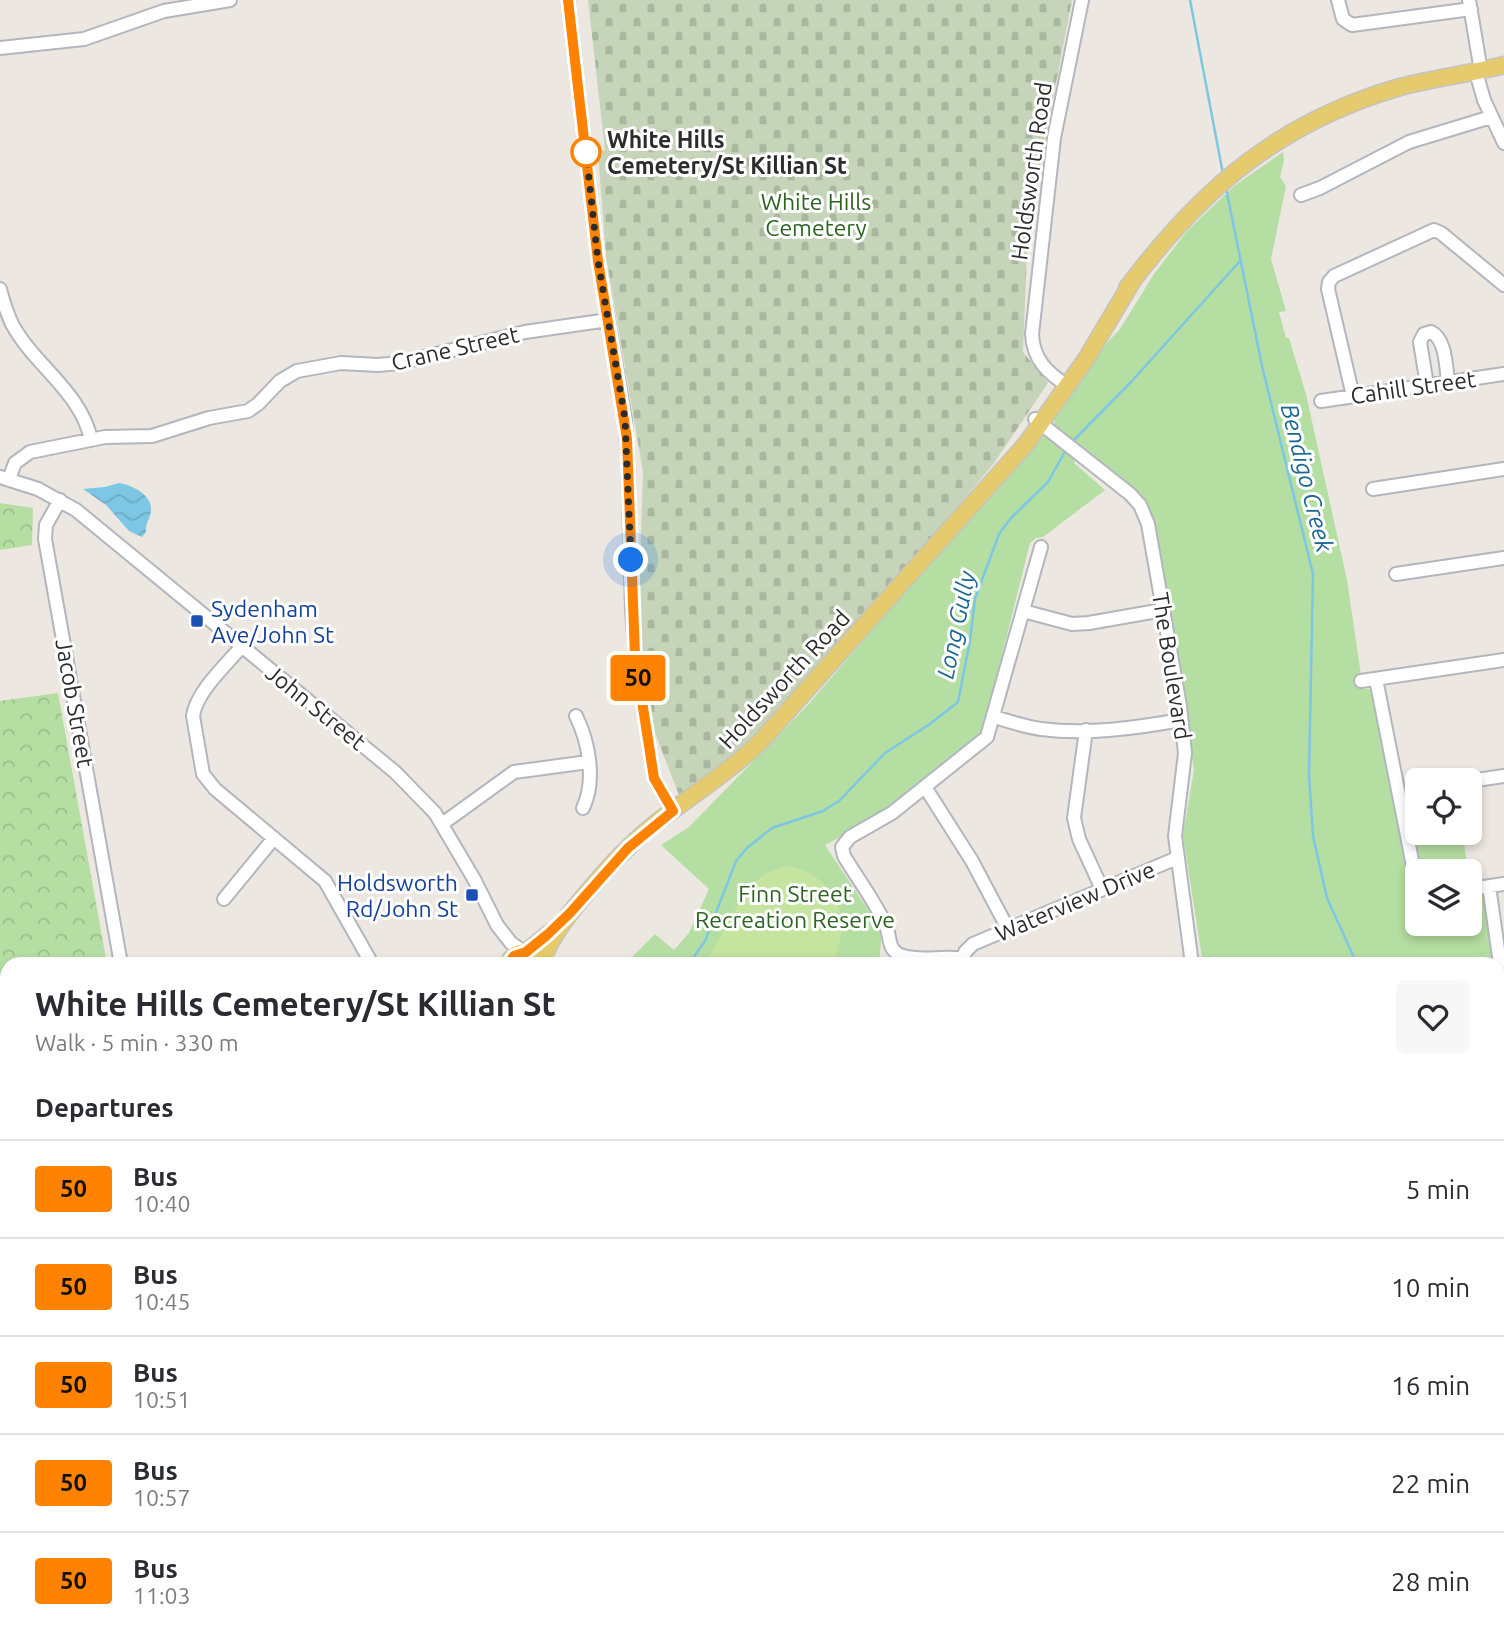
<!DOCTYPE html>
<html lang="en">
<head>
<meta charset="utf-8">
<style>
  :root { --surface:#fff; --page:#f7f7f7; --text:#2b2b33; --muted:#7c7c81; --line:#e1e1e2 }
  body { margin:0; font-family:Ubuntu,sans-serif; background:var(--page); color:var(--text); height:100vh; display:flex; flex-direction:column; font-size:26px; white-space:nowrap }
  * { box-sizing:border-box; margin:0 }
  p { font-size:23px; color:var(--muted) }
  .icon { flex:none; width:38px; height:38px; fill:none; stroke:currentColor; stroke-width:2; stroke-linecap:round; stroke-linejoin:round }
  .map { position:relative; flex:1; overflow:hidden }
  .sheet { position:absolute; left:0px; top:957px; width:1505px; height:688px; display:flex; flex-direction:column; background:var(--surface); border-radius:21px 21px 0 0; box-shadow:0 4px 10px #0003 }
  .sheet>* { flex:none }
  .badge { padding:0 14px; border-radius:5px; font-size:24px; line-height:46px }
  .tools { position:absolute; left:1405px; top:768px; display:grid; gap:14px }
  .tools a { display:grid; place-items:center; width:77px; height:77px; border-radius:10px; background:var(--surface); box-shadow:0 4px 10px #0003; font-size:35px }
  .you { position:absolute; width:35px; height:35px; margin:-18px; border:5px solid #fff; border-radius:50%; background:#1a73e8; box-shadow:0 0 0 10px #1a73e833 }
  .map>.badge { position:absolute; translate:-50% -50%; box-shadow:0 0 0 4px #fff }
  h2 { padding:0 35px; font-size:26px; line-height:63px }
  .round { display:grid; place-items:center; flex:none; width:74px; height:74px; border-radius:10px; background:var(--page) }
  .headline { display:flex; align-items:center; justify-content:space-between; height:119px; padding:0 35px }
  h1 { font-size:33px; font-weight:700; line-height:52px }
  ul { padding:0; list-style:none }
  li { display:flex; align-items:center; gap:21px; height:98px; padding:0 35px; border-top:2px solid var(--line) }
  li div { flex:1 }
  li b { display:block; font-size:26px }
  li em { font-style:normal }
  li .badge { min-width:77px; font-weight:700; text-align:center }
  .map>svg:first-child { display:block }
</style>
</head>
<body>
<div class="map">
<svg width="1504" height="1644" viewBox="0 0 1504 1644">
  <defs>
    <pattern id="industrial-furrows" width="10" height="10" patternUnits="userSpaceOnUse" patternTransform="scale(1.75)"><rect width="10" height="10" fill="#e2e0e6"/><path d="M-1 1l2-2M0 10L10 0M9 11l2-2" fill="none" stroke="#c2c0c5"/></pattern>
    <pattern id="forest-crowns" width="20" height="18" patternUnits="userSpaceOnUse" patternTransform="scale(1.75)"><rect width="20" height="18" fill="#b5dea2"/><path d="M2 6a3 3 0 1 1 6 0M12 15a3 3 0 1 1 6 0" fill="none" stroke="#9cbf8c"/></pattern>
    <pattern id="cemetery-stones" width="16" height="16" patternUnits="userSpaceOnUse" patternTransform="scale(1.75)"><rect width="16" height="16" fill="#c6d5b9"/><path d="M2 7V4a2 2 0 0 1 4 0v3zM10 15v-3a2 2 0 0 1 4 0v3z" fill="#aab79f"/></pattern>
    <pattern id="water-waves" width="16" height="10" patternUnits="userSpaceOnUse" patternTransform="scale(1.75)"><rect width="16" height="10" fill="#7dc7e4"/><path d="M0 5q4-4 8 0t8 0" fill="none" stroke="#6cabc4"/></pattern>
  </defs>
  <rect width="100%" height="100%" fill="#ece7e0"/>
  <path fill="url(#industrial-furrows)" d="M 535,1638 L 955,1638 L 958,1644 L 529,1644 Z
    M 1006,1638 L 1099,1638 L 1104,1644 L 995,1644 Z"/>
  <path fill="#ece4d1" d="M 1504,1033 L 1504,1159 L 1498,1144 L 1498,1034 Z"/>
  <path fill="#b5dea2" d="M 1283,152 L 1284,160 L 1280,177 L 1286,186 L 1271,259 L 1286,311 L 1279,312 L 1286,338 L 1289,338 L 1306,394 L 1347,580 L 1363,689 L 1373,689 L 1413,895 L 1417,899 L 1418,924 L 1470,924 L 1470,894 L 1480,894 L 1485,899 L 1495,964 L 1203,964 L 1183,835 L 1194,770 L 1152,522 L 1081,447 L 1057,430 L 1054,425 L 1055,417 L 1091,360 L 1120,329 L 1154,274 L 1187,231 L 1234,186 Z
    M 1041,434 L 1044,434 L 1076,458 L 1074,463 L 1105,490 L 1043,537 L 1036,538 L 1030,543 L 982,735 L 879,817 L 825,845 L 882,931 L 879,964 L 625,964 L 655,934 L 674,950 L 689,933 L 709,889 L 661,845 L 689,827 L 807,706 Z
    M 1463,835 L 1468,871 L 1418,872 L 1411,844 Z
    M 1498,1145 L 1504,1159 L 1504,1465 L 1498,1466 Z
    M 1504,1490 L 1504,1644 L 1484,1644 L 1482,1638 L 1498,1638 L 1498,1491 Z"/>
  <path fill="url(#forest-crowns)" d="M 0,503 L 33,508 L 32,545 L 0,550 Z
    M 58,693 L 107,964 L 7,964 L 7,1011 L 0,1013 L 0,701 Z
    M 0,1217 L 7,1219 L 7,1302 L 0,1305 Z"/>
  <path fill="url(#cemetery-stones)" d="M 588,0 L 1072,0 L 1028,229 L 1023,352 L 1048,383 L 994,463 L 913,561 L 746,750 L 681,800 L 643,702 L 639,596 L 643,472 L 606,256 L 598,152 L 605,150 Z"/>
  <path fill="#c5e49f" d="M 787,866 C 812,869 836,888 841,915 C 844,931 838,949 833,964 L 705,964 L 745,892 L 764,874 Z"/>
  <path fill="url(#water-waves)" d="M 119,483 C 132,485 153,495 151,511 C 150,519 145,524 146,532 L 142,537 L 129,531 L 106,505 L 83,489 L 105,487 Z"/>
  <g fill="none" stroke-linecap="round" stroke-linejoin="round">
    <path stroke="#7dc7e4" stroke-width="2.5" d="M 1190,0 L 1223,174
      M 1226,188 L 1262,366 L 1313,574 L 1309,775 L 1313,836 L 1327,898 L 1357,964
      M 1071,443 L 1131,382 L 1240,261
      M 689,964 L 705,941 L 736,861 L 747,848 L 772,828 L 823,811 L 839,801 L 885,753 L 930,724 L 958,702 L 970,641 L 975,599 L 999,534 L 1011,518 L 1048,482 L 1067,448
      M 1498,1198 L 1504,1199
      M 1498,1601 L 1504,1621
      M 285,1644 L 285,1638"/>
    <g stroke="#b3b6be" stroke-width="16">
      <path id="minor" d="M 568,0 L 598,261 L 625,419 L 628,460 L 632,611 L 637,669 L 654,778 L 673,811
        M 1338,0 L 1343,19 L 1352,25 L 1471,9
        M 1469,0 L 1481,71
        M 0,48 L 84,39 L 164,11 L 230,0
        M 1476,72 L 1484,100 L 1504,143
        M 1301,195 L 1320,188 L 1409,142 L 1491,117
        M 0,289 C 3,301 7,313 12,324 C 34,365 82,393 91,440
        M 1427,385 L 1420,342 L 1424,334 L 1431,332 C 1446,339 1446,367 1448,382
        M 1068,386 C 1047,373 1033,359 1032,334 L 1054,138 L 1082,0
        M 1353,396 L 1328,289 L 1329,282 L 1334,276 L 1434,230 L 1441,233 L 1504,285
        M 1321,401 L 1504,374
        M 1035,419 L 1130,494 L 1140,505 L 1148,524 L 1180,706 L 1185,753 L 1175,836 L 1192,964
        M 0,477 L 38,489 L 76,510 L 395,772 L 435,813 L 474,879 L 497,925 L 511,943 L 524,952
        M 9,479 L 15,463 L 30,452 L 105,437 L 152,436 L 209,418 L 248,411 L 258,404 L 280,381 L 297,371 L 341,363 L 378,365 L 400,363 L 525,332 L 608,320
        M 1373,489 L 1504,469
        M 60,500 L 46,525 L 45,539 L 121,964
        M 1396,574 L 1504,558
        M 1023,611 L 1072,624 L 1089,623 L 1163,610
        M 242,646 C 227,664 196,692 193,716 L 203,774 L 215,789 L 325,881 L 372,964
        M 1376,679 L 1418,891
        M 1361,681 L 1504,660
        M 576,716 C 589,742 596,781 583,808
        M 994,717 C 1009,721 1025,727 1041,729 C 1087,735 1136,728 1181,720
        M 1086,730 L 1074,818 L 1079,839 L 1102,889
        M 1470,781 L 1504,776
        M 925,787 L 972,861 L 1008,929
        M 442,824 L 514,772 L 588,762
        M 1489,886 L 1501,971 L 1504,976
        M 1470,889 L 1504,884
        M 224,899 L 274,838
        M 962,959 C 943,955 923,962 903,956 C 887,951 891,938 886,926 C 875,901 857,878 844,856 L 842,847 L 850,837 L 892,813 L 987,737 L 1041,547
        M 962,964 L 965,952 L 973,944 L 1177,858
        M 1498,1477 L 1504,1476
        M 191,1638 L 194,1644
        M 1132,1638 L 1137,1644
        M 1121,1639 L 1122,1638
        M 136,1644 L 139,1638
        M 507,1644 L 515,1638
        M 1322,1644 L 1331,1638"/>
    </g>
    <g stroke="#c4c4c4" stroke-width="19">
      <path id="major" d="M 1127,288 C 1201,189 1279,122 1400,87 C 1434,78 1470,74 1504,65
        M 526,952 L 551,932
        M 508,964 C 513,953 524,949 535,956
        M 541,964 C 549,940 564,920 580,901 C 602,874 624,849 651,827 C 687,798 727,774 761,741 L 1026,444 L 1086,359 L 1132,282
        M 0,1633 L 7,1618"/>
    </g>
    <use href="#minor" stroke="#fff" stroke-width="12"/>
    <use href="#major" stroke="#e5cb6d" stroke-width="16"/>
  </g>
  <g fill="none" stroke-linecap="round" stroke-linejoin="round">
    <g stroke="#fff" stroke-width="16">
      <path id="line" d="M 508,964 L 514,956 L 526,952 L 547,935 L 570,913 L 628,848 L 673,811 L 654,778 L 635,656 L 627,439 L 598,261 L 568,0"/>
    </g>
    <use href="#line" stroke="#ff8200" stroke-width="10"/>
    <path stroke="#2c2c2c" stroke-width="7" stroke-dasharray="0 12.6" d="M 586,152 L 598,261 L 625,419 L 631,560"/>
  </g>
  <circle fill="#fff" stroke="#ff8200" stroke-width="3.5" cx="586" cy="152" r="14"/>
  <g fill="#1a4fb4" stroke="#fff" stroke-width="2.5">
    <rect x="190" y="614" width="14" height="14" rx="3.5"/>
    <rect x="465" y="888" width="14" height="14" rx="3.5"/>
  </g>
  <g text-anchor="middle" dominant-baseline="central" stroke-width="6" stroke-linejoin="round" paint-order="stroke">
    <g font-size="23" font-weight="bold" fill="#2c2c2c" stroke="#fff" text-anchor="start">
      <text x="607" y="139">White Hills<tspan x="607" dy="26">Cemetery/St Killian St</tspan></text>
    </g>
    <g font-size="23" fill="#2c2c2c" stroke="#fff">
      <text transform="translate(1031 171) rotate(-82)">Holdsworth Road</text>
      <text transform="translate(455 348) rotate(-13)">Crane Street</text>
      <text transform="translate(1413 387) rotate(-8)">Cahill Street</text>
      <text transform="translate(1172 666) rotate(81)">The Boulevard</text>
      <text transform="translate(784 679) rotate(-47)">Holdsworth Road</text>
      <text transform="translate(75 703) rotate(80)">Jacob Street</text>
      <text transform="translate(316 707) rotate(39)">John Street</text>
      <text transform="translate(1075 901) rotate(-23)">Waterview Drive</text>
    </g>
    <g font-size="23" fill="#2e6422" stroke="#fff">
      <text x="816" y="201">White Hills<tspan x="816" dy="26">Cemetery</tspan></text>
      <text x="795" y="893">Finn Street<tspan x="795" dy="26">Recreation Reserve</tspan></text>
    </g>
    <g font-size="23" fill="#164399" stroke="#fff" text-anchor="start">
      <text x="211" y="608">Sydenham<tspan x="211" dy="26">Ave/John St</tspan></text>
      <text x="458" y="882" text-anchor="end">Holdsworth<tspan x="458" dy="26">Rd/John St</tspan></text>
    </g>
    <g font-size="24" font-style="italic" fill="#1a6793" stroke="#fff">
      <text transform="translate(1307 478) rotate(76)">Bendigo Creek</text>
      <text transform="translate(956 625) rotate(-78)">Long Gully</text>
    </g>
  </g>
</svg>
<div class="tools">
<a><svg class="icon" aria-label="locate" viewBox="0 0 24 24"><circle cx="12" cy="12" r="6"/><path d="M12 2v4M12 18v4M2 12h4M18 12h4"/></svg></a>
<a><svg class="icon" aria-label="layers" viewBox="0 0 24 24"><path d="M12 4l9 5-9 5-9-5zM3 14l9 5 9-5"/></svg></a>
</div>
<div class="you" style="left:631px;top:560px"></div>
<b class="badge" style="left:638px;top:678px;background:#ff8200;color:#111">50</b>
<section class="sheet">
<div class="headline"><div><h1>White Hills Cemetery/St Killian St</h1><p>Walk · 5 min · 330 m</p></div><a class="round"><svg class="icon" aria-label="heart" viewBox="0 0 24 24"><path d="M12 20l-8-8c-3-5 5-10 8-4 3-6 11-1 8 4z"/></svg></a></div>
<h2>Departures</h2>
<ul>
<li><span class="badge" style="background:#ff8200;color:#111">50</span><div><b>Bus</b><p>10:40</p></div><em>5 min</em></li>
<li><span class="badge" style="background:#ff8200;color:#111">50</span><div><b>Bus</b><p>10:45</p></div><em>10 min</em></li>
<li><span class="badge" style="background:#ff8200;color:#111">50</span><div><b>Bus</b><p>10:51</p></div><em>16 min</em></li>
<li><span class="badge" style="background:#ff8200;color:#111">50</span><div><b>Bus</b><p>10:57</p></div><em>22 min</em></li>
<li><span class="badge" style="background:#ff8200;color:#111">50</span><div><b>Bus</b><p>11:03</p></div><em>28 min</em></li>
</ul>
</section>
</div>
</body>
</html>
